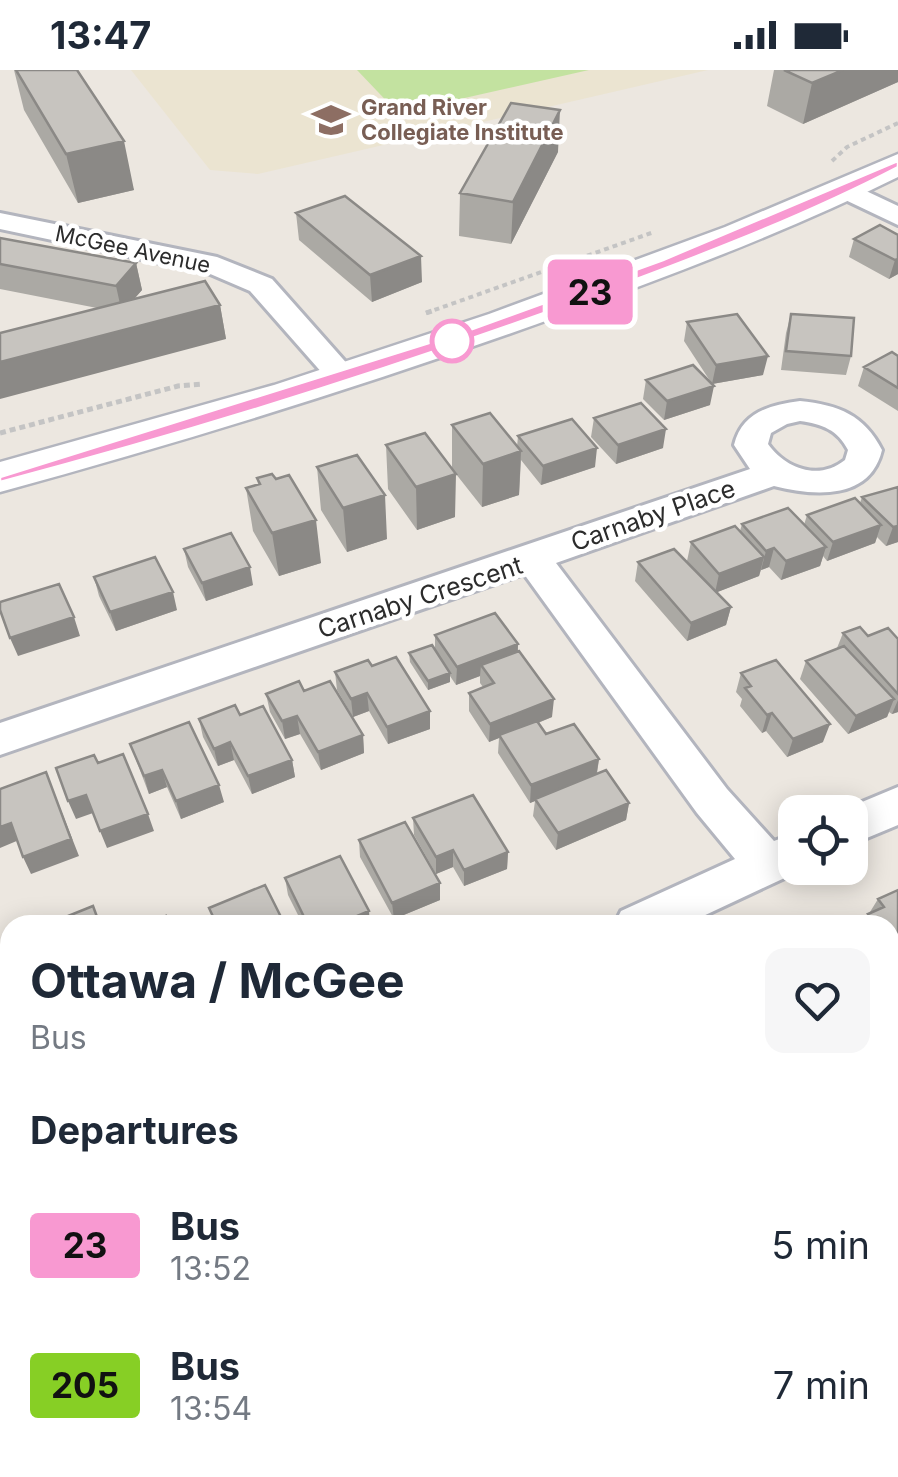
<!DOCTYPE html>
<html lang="en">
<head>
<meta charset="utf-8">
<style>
  :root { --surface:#fff; --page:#f6f6f7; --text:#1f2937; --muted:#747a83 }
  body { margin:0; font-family:Inter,sans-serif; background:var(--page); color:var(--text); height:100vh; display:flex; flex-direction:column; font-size:38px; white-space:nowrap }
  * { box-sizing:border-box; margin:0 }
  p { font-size:32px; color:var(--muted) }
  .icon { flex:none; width:55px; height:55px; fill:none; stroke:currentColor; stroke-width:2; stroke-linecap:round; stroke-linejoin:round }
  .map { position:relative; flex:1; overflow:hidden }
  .drawer { position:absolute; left:0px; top:845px; width:900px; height:562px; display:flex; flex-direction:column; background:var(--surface); border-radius:30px 30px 0 0; box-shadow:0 5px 25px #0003 }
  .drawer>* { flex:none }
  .badge { padding:0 20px; border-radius:8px; font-size:35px; line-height:65px }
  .fabs { position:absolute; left:778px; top:725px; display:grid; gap:20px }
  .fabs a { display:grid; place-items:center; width:90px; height:90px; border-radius:20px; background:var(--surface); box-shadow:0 5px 25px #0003; font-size:50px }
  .map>.badge { position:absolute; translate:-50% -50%; box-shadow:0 0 0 5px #fff }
  h2 { padding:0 30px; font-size:38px; line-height:90px }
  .round { display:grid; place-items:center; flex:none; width:105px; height:105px; border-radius:20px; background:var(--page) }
  .headline { display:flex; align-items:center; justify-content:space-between; height:170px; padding:0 30px }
  h1 { font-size:48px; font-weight:700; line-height:75px }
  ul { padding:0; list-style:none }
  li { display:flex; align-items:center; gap:30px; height:140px; padding:0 30px }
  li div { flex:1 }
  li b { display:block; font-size:38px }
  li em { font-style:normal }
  li .badge { min-width:110px; font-weight:700; text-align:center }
  .status { display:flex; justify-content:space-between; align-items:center; height:70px; padding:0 50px; background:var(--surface); direction:ltr }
  .status svg { height:28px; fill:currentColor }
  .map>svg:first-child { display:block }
</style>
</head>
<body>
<div class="status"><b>13:47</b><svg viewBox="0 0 49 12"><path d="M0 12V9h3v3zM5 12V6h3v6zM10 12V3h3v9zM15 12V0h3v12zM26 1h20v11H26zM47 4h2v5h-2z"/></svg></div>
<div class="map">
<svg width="898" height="1407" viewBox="0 0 898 1407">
  <rect width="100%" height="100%" fill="#ece7e0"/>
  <path fill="#ebe4d1" d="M 131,0 L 708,0 L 258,104 L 210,100 Z"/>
  <path fill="#c3e2a0" d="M 357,0 L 589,0 L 398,43 Z"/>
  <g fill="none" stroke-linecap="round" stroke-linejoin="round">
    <g stroke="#b3b5be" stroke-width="6">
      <path id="street" d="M 847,112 L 898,136 L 898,155 L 837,126 L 833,120 L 837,114 Z
        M 0,143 L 217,187 L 272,209 L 358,306 L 353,313 L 331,313 L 250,221 L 208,203 L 0,159 Z
        M 800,331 C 839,335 864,345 882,380 C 870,431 813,426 774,416 L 556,493 L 727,719 L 774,771 L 795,763 L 795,798 L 806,798 L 684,855 L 614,855 L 621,841 L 735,789 L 697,743 L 524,504 L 0,685 L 0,653 L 750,399 L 734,375 C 742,342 770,335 800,331 ZM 800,351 C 822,354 838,360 848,380 L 845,390 C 819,411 786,399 768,374 L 771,363 L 787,354 Z
        M 898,717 L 898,755 L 850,775 L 850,742 L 838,742 Z
        M 10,1101 L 10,1155 L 0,1159 L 0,1105 Z"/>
    </g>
    <g stroke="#b3b5be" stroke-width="5">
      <path id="secondary" d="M 898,84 L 898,107 C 789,161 676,203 562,245 C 377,312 190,370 0,422 L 0,392 L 274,315 L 489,244 L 725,157 Z"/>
    </g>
    <path stroke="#c4c4c4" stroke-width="4" stroke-dasharray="5 4" stroke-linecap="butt" d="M 832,91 L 847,77 L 898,53
      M 426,243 L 654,162"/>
    <path stroke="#c4c4c4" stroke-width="5" stroke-dasharray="6 4" stroke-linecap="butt" d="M 426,243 L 432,241
      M 0,363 L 178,316 L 202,314"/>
    <use href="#street" fill="#fff" fill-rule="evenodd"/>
    <use href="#secondary" fill="#fff" fill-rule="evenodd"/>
  </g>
  <path fill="#aba9a4" d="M 14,0 L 77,0 L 134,120 L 78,133 L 24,40 Z
    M 774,0 L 898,0 L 898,12 L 803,54 L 767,36 Z
    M 558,82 L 511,174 L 459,166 L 460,123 Z
    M 296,143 L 422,212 L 372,232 L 299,170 Z
    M 898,165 L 898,204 L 889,209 L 849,187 L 854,169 Z
    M 0,168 L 136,193 L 142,220 L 134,229 L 220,235 L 226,269 L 97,238 L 0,219 Z
    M 791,244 L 851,286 L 846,305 L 781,300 L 786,263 Z
    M 687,252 L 763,305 L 712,314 L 684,271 Z
    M 898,286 L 898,341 L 858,316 L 864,297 Z
    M 646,310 L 710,335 L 664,350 L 643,329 Z
    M 594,348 L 663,378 L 616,394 L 591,367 Z
    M 452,355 L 517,377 L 518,366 L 595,397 L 541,415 L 521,390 L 519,425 L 482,437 L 452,399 Z
    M 386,375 L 455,447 L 417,460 L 388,419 Z
    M 317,397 L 387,469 L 347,482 L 321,440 Z
    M 257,408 L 321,493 L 279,506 L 253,461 L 246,418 L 258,414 Z
    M 898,417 L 898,472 L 886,476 L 877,467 L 875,473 L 827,491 L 823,486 L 820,496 L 781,510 L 769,497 L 761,500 L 759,506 L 717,522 L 731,537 L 726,555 L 687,571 L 635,511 L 638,492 L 696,501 L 687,491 L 691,472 L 740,461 L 742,454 L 804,455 L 807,445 L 860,433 L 862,427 Z
    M 184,479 L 253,515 L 206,531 L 188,497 Z
    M 94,507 L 177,540 L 116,561 L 99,526 Z
    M 843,563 L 898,569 L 898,642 L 892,644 L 889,642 L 887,647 L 848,664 L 800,609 L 806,591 L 837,578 Z
    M 435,565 L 518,574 L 518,581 L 552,647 L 538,653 L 546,664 L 599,689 L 597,704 L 629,733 L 626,750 L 556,780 L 533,746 L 535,731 L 530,733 L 498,683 L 499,668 L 489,672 L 469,641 L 469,623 L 483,617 L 480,613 L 480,606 L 456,615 L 450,606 L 450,612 L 428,620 L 410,592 L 409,583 L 435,580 Z
    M 372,596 L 430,659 L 388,674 L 369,641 L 353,647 L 337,620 L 335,602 Z
    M 741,603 L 823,672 L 787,687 L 766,661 L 762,663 L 740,636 L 742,629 L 736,622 Z
    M 304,621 L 363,665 L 364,683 L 321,700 L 300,664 L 285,669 L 270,642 L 266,624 Z
    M 240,645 L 292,690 L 295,707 L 252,724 L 234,690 L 218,696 L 203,667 L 199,649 Z
    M 130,674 L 224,732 L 181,749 L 167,717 L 149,724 Z
    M 413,748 L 508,782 L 507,799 L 464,816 L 453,797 L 436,804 L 414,765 Z
    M 359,770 L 440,813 L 440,830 L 394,849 L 360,787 Z
    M 285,808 L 370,855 L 303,855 L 288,825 Z
    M 898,820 L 898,886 L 890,890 L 890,855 L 862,855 L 878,829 Z
    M 898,1125 L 898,1185 L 890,1173 L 890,1130 Z"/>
  <path fill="#8b8986" d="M 843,0 L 898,0 L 898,12 L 803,54 L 812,13 Z
    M 560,40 L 558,82 L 511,174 L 513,132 Z
    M 124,71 L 134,120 L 78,133 L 66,84 Z
    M 421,186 L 422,212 L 372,232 L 370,205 Z
    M 898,189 L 898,204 L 889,209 L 895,190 Z
    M 136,193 L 142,220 L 122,243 L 116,216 Z
    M 220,235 L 226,269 L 0,329 L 0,292 Z
    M 768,286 L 763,305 L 712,314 L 716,295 Z
    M 714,316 L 710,335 L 664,350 L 667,331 Z
    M 666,359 L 663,378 L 616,394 L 618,375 Z
    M 597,378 L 595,397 L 541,415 L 543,396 Z
    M 521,381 L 519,425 L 482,437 L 483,394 Z
    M 456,404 L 455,447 L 417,460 L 416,417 Z
    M 385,425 L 387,469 L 347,482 L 343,438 Z
    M 316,450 L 321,493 L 279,506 L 272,463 Z
    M 881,455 L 875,473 L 827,491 L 833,472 Z
    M 898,456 L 898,472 L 886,476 L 893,457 Z
    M 826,477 L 820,496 L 781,510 L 786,491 Z
    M 774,478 L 769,497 L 761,500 L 766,481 Z
    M 764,487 L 759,506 L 715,523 L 719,504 Z
    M 250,497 L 253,515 L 206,531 L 202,513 Z
    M 173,522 L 177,540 L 116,561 L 110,542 Z
    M 731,537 L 726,555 L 687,571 L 691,553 Z
    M 74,547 L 80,566 L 18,586 L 10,568 Z
    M 518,574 L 517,593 L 481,595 L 480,606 L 456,615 L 457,597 Z
    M 450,603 L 450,612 L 428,620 L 428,611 Z
    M 367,623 L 369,641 L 353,647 L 351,629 Z
    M 554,629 L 552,647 L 500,668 L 499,665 L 499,668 L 489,672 L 490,654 Z
    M 894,629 L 887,647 L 848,664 L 856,646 Z
    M 898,630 L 898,642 L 892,644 Z
    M 430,641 L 430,659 L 388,674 L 387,657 Z
    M 772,643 L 766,661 L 762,663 L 767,645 Z
    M 297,646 L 300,664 L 285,669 L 282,651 Z
    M 830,654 L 823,672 L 787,687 L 793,669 Z
    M 363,665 L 364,683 L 321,700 L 318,682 Z
    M 230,672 L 234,690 L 218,696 L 214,679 Z
    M 599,689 L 596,707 L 530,733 L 531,715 Z
    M 292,690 L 295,707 L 252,724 L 248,706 Z
    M 162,700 L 167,717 L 149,724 L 144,706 Z
    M 46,702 L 79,786 L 31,804 L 23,787 Z
    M 219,715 L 224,732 L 181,749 L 176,731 Z
    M 86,725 L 93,743 L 76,749 L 68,731 Z
    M 629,733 L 626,750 L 556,780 L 558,763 Z
    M 148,744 L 154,761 L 107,778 L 100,761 Z
    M 11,753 L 19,770 L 0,778 L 0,757 Z
    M 453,780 L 453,797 L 436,804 L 436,787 Z
    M 508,782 L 507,799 L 464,816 L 464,800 Z
    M 440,813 L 440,830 L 394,849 L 392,833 Z
    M 369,841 L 370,855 L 336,855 Z
    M 898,875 L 898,886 L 890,890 L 890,884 L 894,876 Z
    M 898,915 L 898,924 L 890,929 L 890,919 Z
    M 10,991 L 10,1009 L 0,1013 L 0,995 Z
    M 898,1109 L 898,1116 L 890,1120 L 890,1113 Z"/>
  <path fill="#c7c4bf" stroke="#8b8986" stroke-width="2.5" d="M 16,0 L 77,0 L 124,71 L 66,84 Z
    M 784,0 L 843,0 L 812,13 Z
    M 511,33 L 560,40 L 513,132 L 460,123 Z
    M 345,126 L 421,186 L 370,205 L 296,143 Z
    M 880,155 L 898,165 L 898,189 L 895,190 L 854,169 Z
    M 0,168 L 136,193 L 116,216 L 0,194 Z
    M 205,211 L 220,235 L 0,292 L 0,263 Z
    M 737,244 L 768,286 L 716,295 L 687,252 Z
    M 791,244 L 854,248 L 851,286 L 786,281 Z
    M 892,282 L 898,286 L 898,318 L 864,297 Z
    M 693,295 L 714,316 L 667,331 L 646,310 Z
    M 641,333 L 666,359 L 618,375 L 594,348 Z
    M 490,343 L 521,381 L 483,394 L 452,355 Z
    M 572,349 L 597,378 L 543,396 L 518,366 Z
    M 425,363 L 456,404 L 416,417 L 386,375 Z
    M 357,385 L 385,425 L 343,438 L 317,397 Z
    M 272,404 L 276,409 L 289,405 L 316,450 L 272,463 L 246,418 L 260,414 L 257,408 Z
    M 898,417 L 898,456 L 893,457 L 862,427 Z
    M 855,428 L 881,455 L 833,472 L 807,445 Z
    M 788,438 L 826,477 L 786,491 L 774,478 L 766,481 L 742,454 Z
    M 735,456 L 764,487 L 719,504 L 691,472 Z
    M 231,463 L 250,497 L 202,513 L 184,479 Z
    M 674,479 L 731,537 L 691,553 L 638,492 Z
    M 155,487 L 173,522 L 110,542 L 94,507 Z
    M 59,514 L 74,547 L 10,568 L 0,540 L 0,532 Z
    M 495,543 L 518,574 L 457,597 L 435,565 Z
    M 860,557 L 868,566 L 888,558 L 898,569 L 898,624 L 843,563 Z
    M 432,575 L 450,603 L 428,611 L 409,583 Z
    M 844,576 L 894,629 L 856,646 L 806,591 Z
    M 519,581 L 554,629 L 490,654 L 469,623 L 494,613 L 481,595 Z
    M 396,587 L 430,641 L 387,657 L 367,623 L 351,629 L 335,602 L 368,590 L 372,596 Z
    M 776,590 L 830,654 L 793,669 L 772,643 L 767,645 L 745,618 L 751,616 L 741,603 Z
    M 299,611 L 304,621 L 330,611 L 363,665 L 318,682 L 297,646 L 282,651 L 266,624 Z
    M 235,635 L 240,645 L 263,636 L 292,690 L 248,706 L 230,672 L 214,679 L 199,649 Z
    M 537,651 L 546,664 L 574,654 L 599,689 L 531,715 L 499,665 Z
    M 189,652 L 219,715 L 176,731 L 162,700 L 144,706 L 130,674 Z
    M 123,684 L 148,744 L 100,761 L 86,725 L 68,731 L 56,698 L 94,685 L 98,693 Z
    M 606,700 L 629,733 L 558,763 L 535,729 Z
    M 46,702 L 71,769 L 23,787 L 11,753 L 0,757 L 0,719 Z
    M 473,725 L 508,782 L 464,800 L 453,780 L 436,787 L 413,748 Z
    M 405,752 L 440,813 L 392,833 L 359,770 Z
    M 340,786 L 369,841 L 336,855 L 308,855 L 285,808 Z
    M 265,815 L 285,855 L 217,855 L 209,838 Z
    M 898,820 L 898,875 L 894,876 L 890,871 L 890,855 L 878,855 L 868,844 L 884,837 L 878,829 Z
    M 93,836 L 100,855 L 71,855 L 68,846 Z
    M 166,846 L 169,855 L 142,855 Z
    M 855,847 L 862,855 L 826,855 L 836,850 L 838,855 Z
    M 890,891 L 898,901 L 898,915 L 890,919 Z
    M 6,910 L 10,924 L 10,991 L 0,995 L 0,913 Z
    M 890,1023 L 898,1035 L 898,1076 L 893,1078 L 898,1085 L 898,1109 L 890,1113 Z
    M 898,1125 L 898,1158 L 890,1147 L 890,1130 Z
    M 160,1398 L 262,1398 L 265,1407 L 163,1407 Z
    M 462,1398 L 540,1398 L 544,1407 L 466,1407 Z"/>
  <path fill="#f899d1" stroke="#fff" stroke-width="2.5" d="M 898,91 L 898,97 C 796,150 684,192 572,233 C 385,301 193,361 0,412 L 0,407 L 464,262 L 663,190 Z"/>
  <defs>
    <g id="school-bare" transform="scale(3)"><path d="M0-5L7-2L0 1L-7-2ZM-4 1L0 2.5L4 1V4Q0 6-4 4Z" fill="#8d6e63" stroke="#fff" stroke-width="2.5" paint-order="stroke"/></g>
  </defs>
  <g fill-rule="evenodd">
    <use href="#school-bare" x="331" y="50"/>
  </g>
  <circle fill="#fff" stroke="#f899d1" stroke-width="5" cx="452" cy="271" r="20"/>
  <g text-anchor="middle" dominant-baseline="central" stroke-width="9" stroke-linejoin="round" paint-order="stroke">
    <g font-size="22" font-weight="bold" fill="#785e54" stroke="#fff" text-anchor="start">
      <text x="361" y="37">Grand River<tspan x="361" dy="25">Collegiate Institute</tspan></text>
    </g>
    <g font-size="22" fill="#2c2c2c" stroke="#fff">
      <text transform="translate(133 179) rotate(12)">McGee Avenue</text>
    </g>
    <g font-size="25" fill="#2c2c2c" stroke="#fff">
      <text transform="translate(653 445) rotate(-19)">Carnaby Place</text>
      <text transform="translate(420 527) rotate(-18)">Carnaby Crescent</text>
    </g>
  </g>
</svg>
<div class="fabs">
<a><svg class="icon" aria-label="locate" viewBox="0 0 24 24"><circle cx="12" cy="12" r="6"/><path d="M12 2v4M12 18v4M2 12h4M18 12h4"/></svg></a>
</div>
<b class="badge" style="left:590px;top:222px;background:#f899d1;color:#111">23</b>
<section class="drawer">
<div class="headline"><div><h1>Ottawa / McGee</h1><p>Bus</p></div><a class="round"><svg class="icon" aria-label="heart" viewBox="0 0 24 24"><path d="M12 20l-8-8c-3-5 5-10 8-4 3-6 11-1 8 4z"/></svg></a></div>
<h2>Departures</h2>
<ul>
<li><span class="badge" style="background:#f899d1;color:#111">23</span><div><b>Bus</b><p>13:52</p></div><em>5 min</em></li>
<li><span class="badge" style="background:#87cf25;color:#111">205</span><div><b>Bus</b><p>13:54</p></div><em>7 min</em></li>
</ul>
</section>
</div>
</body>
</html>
